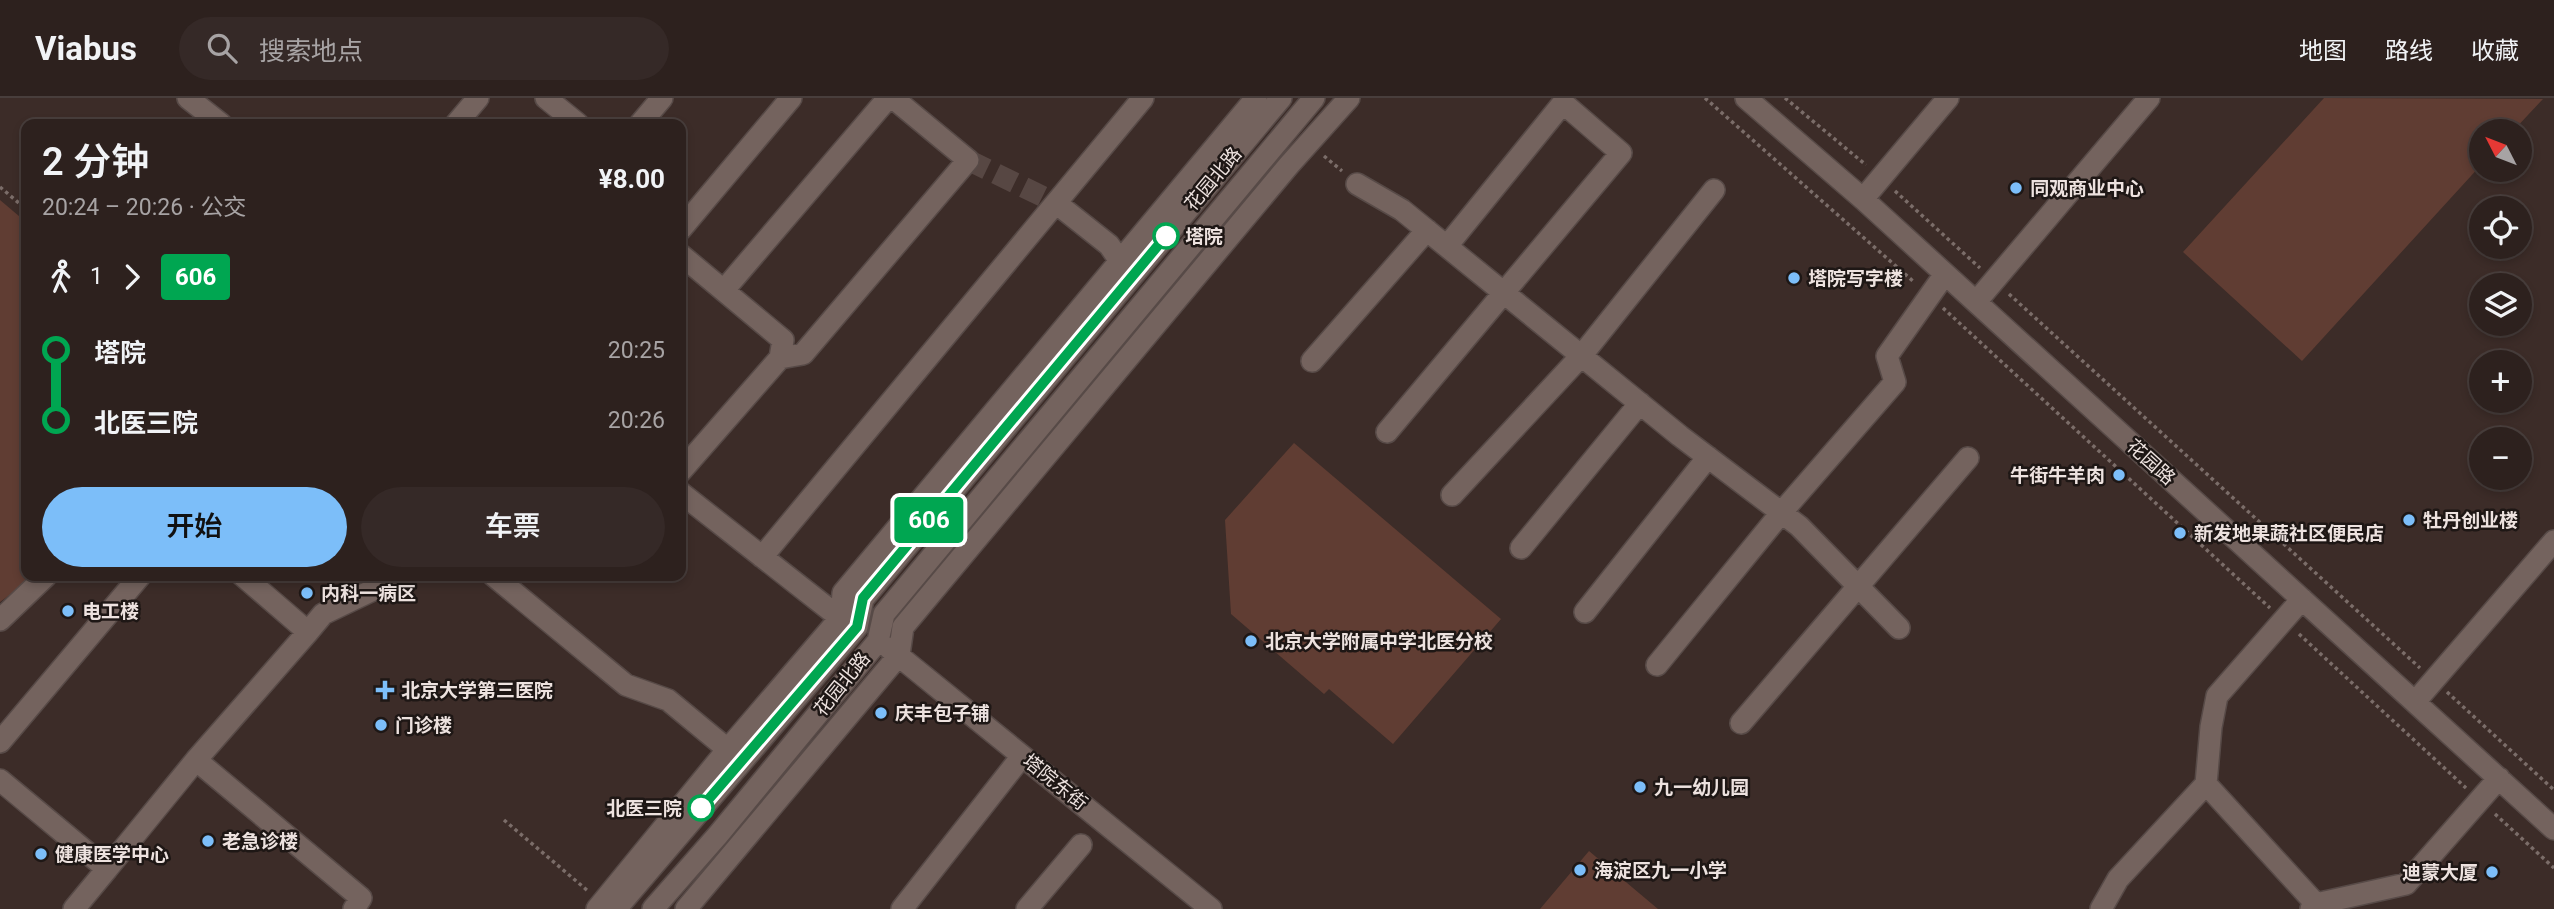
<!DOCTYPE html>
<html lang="zh">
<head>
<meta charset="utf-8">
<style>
  :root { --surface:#2d211e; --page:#352927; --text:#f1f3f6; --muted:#a7a3a4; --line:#483e3c; --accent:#7cbef9 }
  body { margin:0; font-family:Roboto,"Noto Sans SC",sans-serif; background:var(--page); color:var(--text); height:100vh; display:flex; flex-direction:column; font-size:26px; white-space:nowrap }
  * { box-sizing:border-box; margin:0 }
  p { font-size:23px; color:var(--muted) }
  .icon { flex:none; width:38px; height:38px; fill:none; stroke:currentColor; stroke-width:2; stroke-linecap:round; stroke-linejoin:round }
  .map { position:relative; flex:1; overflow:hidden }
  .drawer { position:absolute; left:21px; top:21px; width:665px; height:462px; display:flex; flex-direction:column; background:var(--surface); border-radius:14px; box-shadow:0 4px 10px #0003,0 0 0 2px var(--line) }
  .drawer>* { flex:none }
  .badge { padding:0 14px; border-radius:5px; font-size:24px; line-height:46px }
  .needle { width:46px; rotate:312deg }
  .buttons { position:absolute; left:2469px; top:21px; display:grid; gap:14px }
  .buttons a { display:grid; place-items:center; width:63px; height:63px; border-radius:50%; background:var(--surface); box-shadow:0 4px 10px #0003,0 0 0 2px var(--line); font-size:35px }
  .map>.badge { position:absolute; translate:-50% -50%; box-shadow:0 0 0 4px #fff }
  .legs { display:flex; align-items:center; gap:10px; height:77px; padding:0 21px; font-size:23px }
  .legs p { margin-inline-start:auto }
  .headline { display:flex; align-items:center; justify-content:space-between; height:119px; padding:0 21px }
  h1 { font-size:38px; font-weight:600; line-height:52px }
  .primary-button { display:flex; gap:14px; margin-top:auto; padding:14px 21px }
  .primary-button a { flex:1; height:80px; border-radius:42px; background:var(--accent); color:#111; font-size:28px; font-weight:600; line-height:80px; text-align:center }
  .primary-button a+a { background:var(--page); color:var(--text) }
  ul { padding:0 21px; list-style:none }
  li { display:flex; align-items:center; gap:24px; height:70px; font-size:26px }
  li i { display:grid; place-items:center; width:10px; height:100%; margin:0 9px; background:currentColor }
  li i::after { content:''; width:18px; height:18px; margin:-9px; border:5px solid; border-radius:50%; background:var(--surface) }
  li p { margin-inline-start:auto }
  li:first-child i { background:linear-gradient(#0000 50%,currentColor 0) }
  li:last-child i { background:linear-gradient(currentColor 50%,#0000 0) }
  header { display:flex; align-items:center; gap:42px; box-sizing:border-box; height:98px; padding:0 35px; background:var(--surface); border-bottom:2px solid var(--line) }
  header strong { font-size:33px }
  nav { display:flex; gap:38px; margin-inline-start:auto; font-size:24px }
  .search { width:490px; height:63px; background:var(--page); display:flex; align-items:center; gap:18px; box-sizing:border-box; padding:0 24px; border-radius:38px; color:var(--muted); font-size:26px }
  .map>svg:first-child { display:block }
</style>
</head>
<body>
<header>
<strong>Viabus</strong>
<div class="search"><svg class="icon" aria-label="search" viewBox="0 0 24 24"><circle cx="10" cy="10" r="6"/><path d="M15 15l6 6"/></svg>搜索地点</div>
<nav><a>地图</a><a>路线</a><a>收藏</a></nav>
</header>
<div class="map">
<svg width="2554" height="811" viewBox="0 0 2554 811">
  <rect width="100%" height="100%" fill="#3c2c28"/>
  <path fill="#603d33" d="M 2324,0 L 2543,1 L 2513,33 L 2482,33 L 2481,67 L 2302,263 L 2183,154 Z
    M 0,102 L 26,124 L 26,478 L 35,478 L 0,504 Z
    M 1294,345 L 1501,521 L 1393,646 L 1329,591 L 1324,596 L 1231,516 L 1225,422 Z
    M 1589,753 L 1658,811 L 1540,811 Z"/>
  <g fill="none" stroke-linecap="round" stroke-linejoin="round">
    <path stroke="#574743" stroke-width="21" stroke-dasharray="21 10" stroke-linecap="butt" d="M 968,62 L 1056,105"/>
    <g stroke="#574a47" stroke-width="24">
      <path id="minor" d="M 188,0 L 221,26
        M 546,0 L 578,26
        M 1746,0 L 1863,101 L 2554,731
        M 456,26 L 478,0
        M 640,26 L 662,0
        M 1357,86 L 1402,112 L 1680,338 L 1799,428 L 1899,530
        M 1863,101 L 1948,0
        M 1056,105 L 1109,147 L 1120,163 L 1130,170
        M 681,131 L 791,0
        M 681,157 L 783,242 L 780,260
        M 724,192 L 888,0
        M 1976,204 L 2149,0
        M 1312,263 L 1427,132
        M 1387,334 L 1621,55 L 1563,5 L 1447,148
        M 681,373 L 780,260 L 803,256 L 968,62 L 893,0
        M 681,395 L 830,512 L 850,525
        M 1452,397 L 1582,257 L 1714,92
        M 1521,450 L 1640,305
        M 762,459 L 1143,0
        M 243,478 L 308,534 L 323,516 L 402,478
        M 494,478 L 626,587 L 668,602 L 737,659
        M 1585,514 L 1708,359
        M 0,522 L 46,478
        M 308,534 L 196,662 L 361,800 L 354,811
        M 889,550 L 1211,811
        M 1657,567 L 1781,415 L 1895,284 L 1887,258 L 1945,176
        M 2415,604 L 2554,443
        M 1741,625 L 1968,360
        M 0,644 L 140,478
        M 0,682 L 107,771 L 196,662
        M 2206,686 L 2316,806 L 2311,811
        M 2316,806 L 2406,786 L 2499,680
        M 74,811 L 107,771
        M 597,811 L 728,651 L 841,519 L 843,495 L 1256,0
        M 616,811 L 857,529 L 863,501 L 1281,0
        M 653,811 L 718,737 L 878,543 L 884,516 L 1314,0
        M 686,811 L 899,557 L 903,529 L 1289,67 L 1349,0
        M 902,811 L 1022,658
        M 1027,811 L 1081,747
        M 2101,811 L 2118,781 L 2206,686 L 2211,629 L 2217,598 L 2302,501"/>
    </g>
    <path stroke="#7b6d69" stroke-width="3.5" stroke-dasharray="3.5 3.5" stroke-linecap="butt" d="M 1705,0 L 1914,184
      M 1785,0 L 1866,67
      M 1324,58 L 1342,73
      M 0,89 L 26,111
      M 1895,93 L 1980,170
      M 2009,196 L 2420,570
      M 1943,210 L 2270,510
      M 2299,536 L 2466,690
      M 2447,594 L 2554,692
      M 2495,716 L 2554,770
      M 504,722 L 588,793"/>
    <use href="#minor" stroke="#74635e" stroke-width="21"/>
  </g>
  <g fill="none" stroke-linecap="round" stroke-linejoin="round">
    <g stroke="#fff" stroke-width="16">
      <path id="line-1" d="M 701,710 L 857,529 L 863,500 L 1166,138"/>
    </g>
    <use href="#line-1" stroke="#00a651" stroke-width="10"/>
  </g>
  <g fill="#7cbef9" stroke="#1e1715" stroke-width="2.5">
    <circle cx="2016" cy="90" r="7"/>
    <circle cx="1794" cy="180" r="7"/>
    <circle cx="2119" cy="377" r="7"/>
    <circle cx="2409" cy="422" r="7"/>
    <circle cx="2180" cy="435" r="7"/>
    <circle cx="307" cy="495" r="7"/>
    <circle cx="68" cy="513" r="7"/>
    <circle cx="1251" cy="543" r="7"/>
    <path d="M381.5 581.5h7v7h7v7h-7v7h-7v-7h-7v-7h7z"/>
    <circle cx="881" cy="615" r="7"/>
    <circle cx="381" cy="627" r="7"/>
    <circle cx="1640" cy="689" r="7"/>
    <circle cx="208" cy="743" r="7"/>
    <circle cx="41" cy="756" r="7"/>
    <circle cx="1580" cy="772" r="7"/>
    <circle cx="2492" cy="774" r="7"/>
  </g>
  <g fill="#fff" stroke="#00a651" stroke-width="3.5">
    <circle cx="1166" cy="138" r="12"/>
    <circle cx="701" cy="710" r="12"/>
  </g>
  <g text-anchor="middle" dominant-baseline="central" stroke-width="5" stroke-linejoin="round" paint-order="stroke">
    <g font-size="19" fill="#ede2df" stroke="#1e1715">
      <text transform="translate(1213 81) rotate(-50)">花园北路</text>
      <text transform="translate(2151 364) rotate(42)">花园路</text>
      <text transform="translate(842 586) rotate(-51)">花园北路</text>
      <text transform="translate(1055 684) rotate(39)">塔院东街</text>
    </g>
    <g font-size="19" font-weight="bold" fill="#ede2df" stroke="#1e1715" text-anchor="start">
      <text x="2030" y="90">同观商业中心</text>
      <text x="1808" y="180">塔院写字楼</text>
      <text x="2105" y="377" text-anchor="end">牛街牛羊肉</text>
      <text x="2423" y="422">牡丹创业楼</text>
      <text x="2194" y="435">新发地果蔬社区便民店</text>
      <text x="321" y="495">内科一病区</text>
      <text x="82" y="513">电工楼</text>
      <text x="1265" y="543">北京大学附属中学北医分校</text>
      <text x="401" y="592">北京大学第三医院</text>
      <text x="895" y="615">庆丰包子铺</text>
      <text x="395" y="627">门诊楼</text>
      <text x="1654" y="689">九一幼儿园</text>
      <text x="222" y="743">老急诊楼</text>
      <text x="55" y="756">健康医学中心</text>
      <text x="1594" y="772">海淀区九一小学</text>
      <text x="2478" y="774" text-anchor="end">迪蒙大厦</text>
    </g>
    <g font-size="19" font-weight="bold" fill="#ede2df" stroke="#1e1715" text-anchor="start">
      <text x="1185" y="138">塔院</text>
      <text x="682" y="710" text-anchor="end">北医三院</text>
    </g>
  </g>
</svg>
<div class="buttons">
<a><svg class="needle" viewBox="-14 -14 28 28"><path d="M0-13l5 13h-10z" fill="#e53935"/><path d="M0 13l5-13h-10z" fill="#a7a3a4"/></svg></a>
<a><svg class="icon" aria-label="locate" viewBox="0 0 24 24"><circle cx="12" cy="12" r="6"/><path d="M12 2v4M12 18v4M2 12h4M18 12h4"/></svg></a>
<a><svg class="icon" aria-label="layers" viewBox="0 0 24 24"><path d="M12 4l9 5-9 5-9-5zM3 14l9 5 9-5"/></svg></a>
<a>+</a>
<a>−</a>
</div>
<b class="badge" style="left:929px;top:422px;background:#00a651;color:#fff">606</b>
<section class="drawer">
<div class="headline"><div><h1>2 分钟</h1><p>20:24 – 20:26 · 公交</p></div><b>¥8.00</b></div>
<div class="legs"><svg class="icon" aria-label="walk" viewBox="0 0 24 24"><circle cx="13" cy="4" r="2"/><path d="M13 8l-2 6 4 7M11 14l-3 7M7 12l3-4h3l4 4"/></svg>1<svg class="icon" aria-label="forward" viewBox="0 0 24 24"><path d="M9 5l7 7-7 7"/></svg><b class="badge" style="background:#00a651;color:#fff">606</b></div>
<ul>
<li><i style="color:#00a651"></i><b>塔院</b><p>20:25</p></li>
<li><i style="color:#00a651"></i><b>北医三院</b><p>20:26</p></li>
</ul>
<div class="primary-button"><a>开始</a><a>车票</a></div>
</section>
</div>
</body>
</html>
